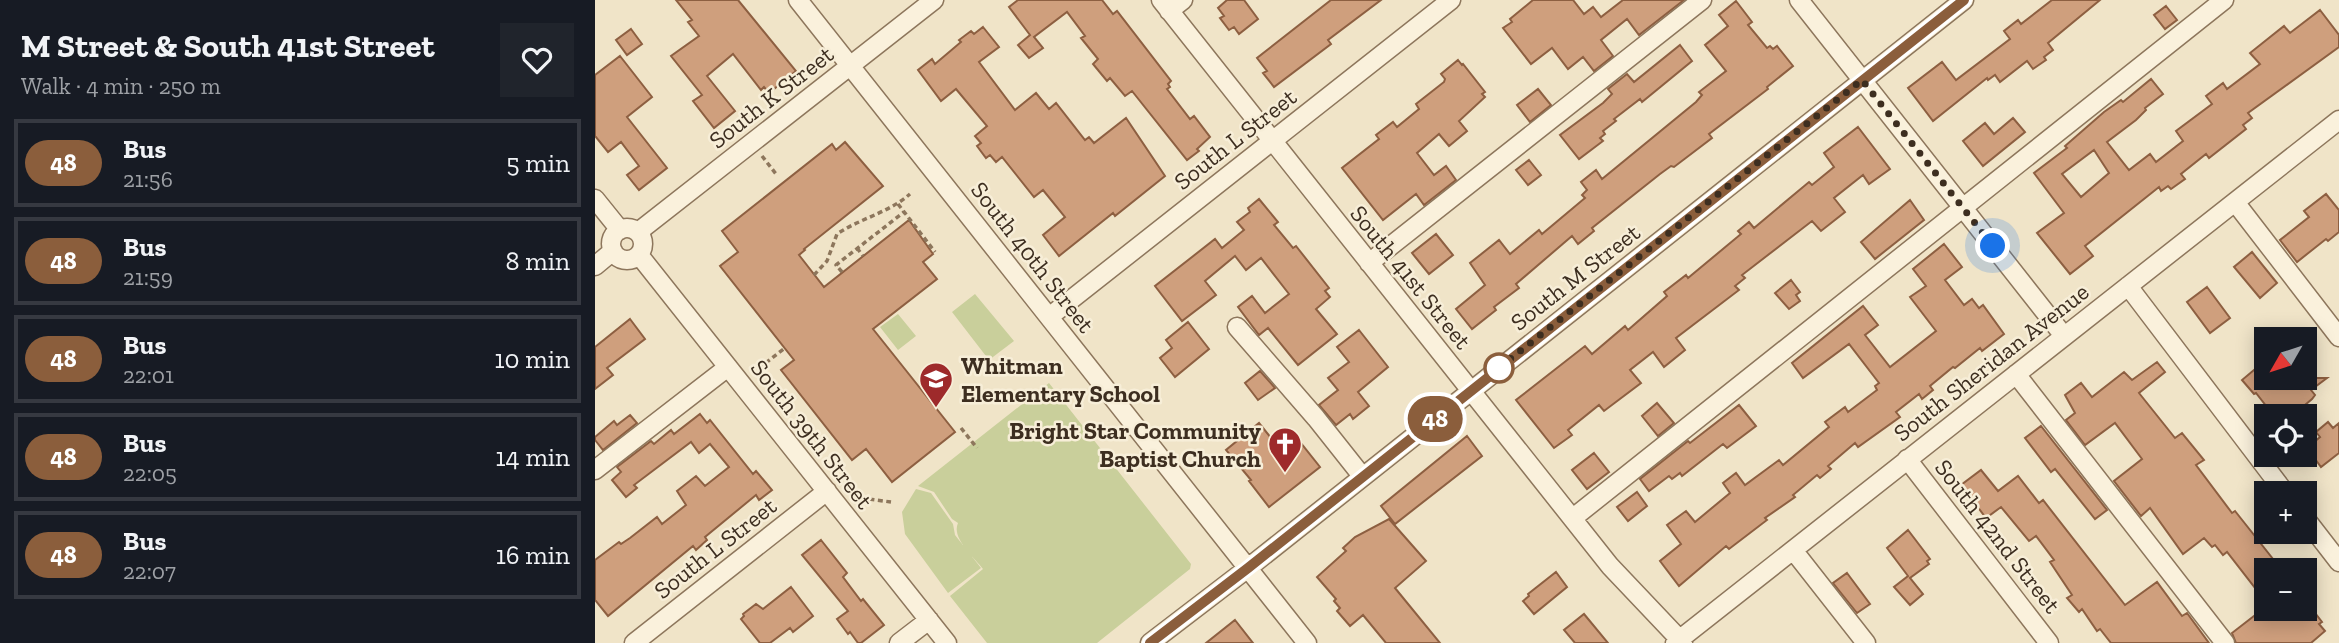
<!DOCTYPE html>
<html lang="en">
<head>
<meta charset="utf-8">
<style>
  :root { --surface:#171b24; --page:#20242c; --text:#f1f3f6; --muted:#9ea1a6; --line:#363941 }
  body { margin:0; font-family:"Zilla Slab",serif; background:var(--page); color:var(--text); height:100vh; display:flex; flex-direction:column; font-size:26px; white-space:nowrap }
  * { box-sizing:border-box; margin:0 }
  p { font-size:23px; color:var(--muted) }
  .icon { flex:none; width:38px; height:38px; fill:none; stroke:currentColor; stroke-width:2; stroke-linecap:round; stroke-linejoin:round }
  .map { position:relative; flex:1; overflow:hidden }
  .details { display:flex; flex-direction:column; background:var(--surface); width:595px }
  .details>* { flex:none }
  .badge { padding:0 14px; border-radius:23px; font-size:24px; line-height:46px }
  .needle { width:46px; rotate:231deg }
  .fabs { position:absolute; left:1659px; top:327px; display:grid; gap:14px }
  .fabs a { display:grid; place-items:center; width:63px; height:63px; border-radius:0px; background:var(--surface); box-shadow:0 4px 18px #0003; font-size:35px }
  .you { position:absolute; width:35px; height:35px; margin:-18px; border:5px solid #fff; border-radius:50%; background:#1a73e8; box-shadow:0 0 0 10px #1a73e833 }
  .map>.badge { position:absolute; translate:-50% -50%; box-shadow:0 0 0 4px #fff }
  .round { display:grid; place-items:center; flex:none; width:74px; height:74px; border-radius:0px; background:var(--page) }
  .head { display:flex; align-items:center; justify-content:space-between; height:119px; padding:0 21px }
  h1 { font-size:33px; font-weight:800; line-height:52px }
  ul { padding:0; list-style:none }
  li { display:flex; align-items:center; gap:21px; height:88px; margin:0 14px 10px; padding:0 7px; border:4px solid var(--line); border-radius:0px }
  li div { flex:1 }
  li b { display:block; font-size:26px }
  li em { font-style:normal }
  li .badge { min-width:77px; font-weight:700; text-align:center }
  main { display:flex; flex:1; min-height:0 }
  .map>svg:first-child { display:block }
</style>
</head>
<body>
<main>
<section class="details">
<div class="head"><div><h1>M Street &amp; South 41st Street</h1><p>Walk · 4 min · 250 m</p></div><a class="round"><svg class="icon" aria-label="heart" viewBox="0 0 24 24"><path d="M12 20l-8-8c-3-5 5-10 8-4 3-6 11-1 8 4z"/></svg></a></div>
<ul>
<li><span class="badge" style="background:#8b5e3c;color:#fff">48</span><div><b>Bus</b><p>21:56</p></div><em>5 min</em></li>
<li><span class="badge" style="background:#8b5e3c;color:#fff">48</span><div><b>Bus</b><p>21:59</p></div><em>8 min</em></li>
<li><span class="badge" style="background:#8b5e3c;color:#fff">48</span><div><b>Bus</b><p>22:01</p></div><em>10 min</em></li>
<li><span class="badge" style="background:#8b5e3c;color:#fff">48</span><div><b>Bus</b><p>22:05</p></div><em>14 min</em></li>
<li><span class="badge" style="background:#8b5e3c;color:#fff">48</span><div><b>Bus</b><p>22:07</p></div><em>16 min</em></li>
</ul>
</section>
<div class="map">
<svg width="1744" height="643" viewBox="0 0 1744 643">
  <rect width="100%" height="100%" fill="#f0e4c8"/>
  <path fill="#c9cf9b" d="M 380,294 L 419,341 L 394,360 L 357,312 Z
    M 303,314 L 321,336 L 303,350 L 285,327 Z
    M 454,383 L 596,564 L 595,569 L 502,643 L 392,643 L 355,596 L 388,569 C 379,557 356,538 363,523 L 357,519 L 339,492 L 323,486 Z
    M 321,489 L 336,493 L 358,524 L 360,535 L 386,568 L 353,593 L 310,534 L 307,512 Z"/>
  <path fill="#cf9f7d" stroke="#8d5f41" stroke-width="2" fill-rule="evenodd" d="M 81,0 L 143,0 L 201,71 L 174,93 L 169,87 L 166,90 L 138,54 L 112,76 L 140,111 L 119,128 L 98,101 L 107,95 L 76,56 L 104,36 L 93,22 L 97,20 Z
    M 423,0 L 507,0 L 518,14 L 522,11 L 576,81 L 573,84 L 575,87 L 572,89 L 595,119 L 599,116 L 615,137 L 602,149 L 604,151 L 592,160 L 537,91 L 530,96 L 515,78 L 512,81 L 498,64 L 503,59 L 486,38 L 490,36 L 472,12 L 439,37 L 448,48 L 434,58 L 423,45 L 435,35 L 414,7 Z
    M 632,0 L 649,0 L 663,19 L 644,34 L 639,27 L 634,30 L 625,18 L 629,16 L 623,8 Z
    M 736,0 L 786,0 L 733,40 L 736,44 L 679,87 L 668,73 L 672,71 L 662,58 Z
    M 938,0 L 978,0 L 989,14 L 998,7 L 1006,17 L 1028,0 L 1089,0 L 1044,35 L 1032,19 L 1006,40 L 1018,56 L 999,71 L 988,57 L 973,69 L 957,48 L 936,64 L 908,28 L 917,22 L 915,19 Z
    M 1457,0 L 1505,0 L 1453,43 L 1458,50 L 1449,57 L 1451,60 L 1438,69 L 1432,61 L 1405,82 L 1400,75 L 1393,80 L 1392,78 L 1338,121 L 1313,88 L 1347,62 L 1361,80 L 1415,39 L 1409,31 L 1423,20 L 1426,24 Z
    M 1141,1 L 1157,22 L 1153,25 L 1172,48 L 1175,46 L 1178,49 L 1182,46 L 1198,66 L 1172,87 L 1173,89 L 1114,134 L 1117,138 L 1079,167 L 1076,166 L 1065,174 L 997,228 L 999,231 L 983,244 L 977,236 L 921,284 L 924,288 L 899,307 L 901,310 L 877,329 L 861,309 L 890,285 L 875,263 L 904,240 L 915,254 L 944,230 L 947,234 L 990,198 L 987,195 L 992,190 L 986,182 L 1001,170 L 1007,179 L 1101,102 L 1107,95 L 1104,92 L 1131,71 L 1110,45 L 1133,26 L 1124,15 Z
    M 1571,6 L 1582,20 L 1570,29 L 1559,15 Z
    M 1725,10 L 1744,35 L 1744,47 L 1653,113 L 1657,118 L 1648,125 L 1651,129 L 1614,158 L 1611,154 L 1586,174 L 1590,179 L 1576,189 L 1573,186 L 1566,191 L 1564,187 L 1490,246 L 1498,256 L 1475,274 L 1442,233 L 1469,213 L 1439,173 L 1472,148 L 1470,146 L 1509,112 L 1526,100 L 1528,102 L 1556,79 L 1568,94 L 1550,108 L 1551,110 L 1541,120 L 1512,142 L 1534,170 L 1555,154 L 1561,162 L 1588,141 L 1581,131 L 1617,104 L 1611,96 L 1628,83 L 1632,89 L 1665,64 L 1655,53 L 1689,26 L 1695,33 ZM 1499,150 L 1514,173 L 1486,197 L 1467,174 Z
    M 388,27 L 404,47 L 384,62 L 420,110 L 441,93 L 454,109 L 461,103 L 490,140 L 494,137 L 499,143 L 531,118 L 570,176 L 520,216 L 518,213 L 464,256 L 448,235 L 470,217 L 448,190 L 439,197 L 407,157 L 401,162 L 395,155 L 391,158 L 382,146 L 386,143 L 380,136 L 392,126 L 361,89 L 346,101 L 323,70 L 337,59 L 340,64 L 366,42 L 364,40 L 376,31 L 379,34 Z
    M 36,29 L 47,44 L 32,55 L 21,40 Z
    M 1085,45 L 1097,61 L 1047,102 L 1045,99 L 1019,119 L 1021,121 L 1008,131 L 1010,134 L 1005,138 L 1008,141 L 984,159 L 965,135 L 1008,103 L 1017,94 L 1013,89 L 1032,74 L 1039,82 Z
    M 25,56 L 57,97 L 32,117 L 72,168 L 44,190 L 32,175 L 44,166 L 26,142 L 13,152 L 0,136 L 0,75 Z
    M 863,60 L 867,65 L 868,64 L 890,92 L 887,94 L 890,97 L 864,121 L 872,131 L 854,146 L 844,134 L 822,153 L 839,175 L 851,166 L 861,180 L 829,205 L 821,194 L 788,220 L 747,168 L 784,139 L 781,135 L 798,122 L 802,127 L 824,109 L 821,104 L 849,82 L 850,79 L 846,74 Z
    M 943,89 L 956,105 L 935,122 L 922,105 Z
    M 1418,118 L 1430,132 L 1388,166 L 1368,141 L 1390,123 L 1399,134 Z
    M 1263,127 L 1295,169 L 1274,184 L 1268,175 L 1239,198 L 1250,212 L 1226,231 L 1217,221 L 1147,275 L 1150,278 L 1140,286 L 1144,290 L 1081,338 L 1090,350 L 1069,367 L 1058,352 L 1035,370 L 1046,383 L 1009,411 L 1004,405 L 973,430 L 977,435 L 959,448 L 921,400 L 990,346 L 997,354 L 1030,326 L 1033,330 L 1072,296 L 1069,292 L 1091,275 L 1093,278 L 1146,234 L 1143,231 L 1154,222 L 1159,228 L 1214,182 L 1217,185 L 1239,167 L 1229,153 Z
    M 250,142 L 288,186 L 209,249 L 210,250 L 204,255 L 229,287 L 314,220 L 338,254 L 328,262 L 342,279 L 278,329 L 360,432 L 297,482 L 271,449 L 257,460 L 186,370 L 199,360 L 125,266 L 143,252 L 127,231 L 237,144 L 241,150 Z
    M 934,160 L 946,175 L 933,185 L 921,170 Z
    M 1731,194 L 1744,210 L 1744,232 L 1733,241 L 1731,239 L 1702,262 L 1685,240 L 1714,217 L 1709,211 Z
    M 664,199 L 683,222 L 679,225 L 698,248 L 701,246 L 734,288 L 730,291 L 735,297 L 721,309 L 742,334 L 703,365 L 673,328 L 664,335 L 643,307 L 657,296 L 670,313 L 694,294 L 666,258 L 651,270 L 640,256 L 610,281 L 621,295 L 587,321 L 560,286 L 620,239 L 627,248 L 649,230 L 642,222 L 655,212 L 653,208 Z
    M 1315,200 L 1329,220 L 1280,259 L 1266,242 Z
    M 841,234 L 858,255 L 834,274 L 817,253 Z
    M 1349,244 L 1367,267 L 1350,280 L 1369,305 L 1377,299 L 1384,308 L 1388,305 L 1409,334 L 1387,351 L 1385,348 L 1360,368 L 1358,367 L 1335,386 L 1338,390 L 1327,399 L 1324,394 L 1301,412 L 1305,417 L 1263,447 L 1260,443 L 1233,466 L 1236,469 L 1225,478 L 1222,475 L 1198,495 L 1200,497 L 1170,518 L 1172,520 L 1134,549 L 1131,546 L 1084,586 L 1065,561 L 1086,544 L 1072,525 L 1091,511 L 1100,522 L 1135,493 L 1128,483 L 1141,473 L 1150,485 L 1184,460 L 1188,465 L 1234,427 L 1230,422 L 1250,407 L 1253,412 L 1282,390 L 1280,386 L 1284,383 L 1254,344 L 1208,378 L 1197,363 L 1268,306 L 1283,325 L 1270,335 L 1295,367 L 1341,331 L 1315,297 L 1331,286 L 1318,269 Z
    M 1657,252 L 1682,283 L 1665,298 L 1639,267 Z
    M 1196,280 L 1205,292 L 1201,295 L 1205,301 L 1194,309 L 1180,293 Z
    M 1612,287 L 1635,318 L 1615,333 L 1592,302 Z
    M 35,319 L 50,339 L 12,368 L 18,375 L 0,389 L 0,347 Z
    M 593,322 L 614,349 L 580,377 L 565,358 L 577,348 L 571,340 Z
    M 764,330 L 793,367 L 763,392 L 774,406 L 758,419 L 755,414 L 741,425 L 724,405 L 743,390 L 733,378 L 754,362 L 742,347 Z
    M 1671,360 L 1671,378 L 1732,378 L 1716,390 L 1720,395 L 1717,399 L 1697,416 L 1679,416 L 1661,393 L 1659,394 L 1647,380 Z
    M 1562,362 L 1570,372 L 1544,393 L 1580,438 L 1587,433 L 1609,460 L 1601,465 L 1637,513 L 1640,511 L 1678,559 L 1675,561 L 1682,569 L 1671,570 L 1671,602 L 1632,552 L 1628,555 L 1620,545 L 1617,547 L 1609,538 L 1588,554 L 1555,508 L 1546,516 L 1519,481 L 1547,459 L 1520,423 L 1490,445 L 1471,420 L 1480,413 L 1470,395 L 1486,383 L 1497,397 L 1529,372 L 1537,380 Z
    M 665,371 L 680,388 L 663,400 L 650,383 Z
    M 1062,403 L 1079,423 L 1063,436 L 1047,416 Z
    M 1144,405 L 1161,426 L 1132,448 L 1128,444 L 1087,476 L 1085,473 L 1077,479 L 1074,476 L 1054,491 L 1045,479 L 1093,441 L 1095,443 Z
    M 105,414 L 112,423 L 115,420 L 158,474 L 161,471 L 177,490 L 164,500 L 161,495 L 110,537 L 112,540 L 101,550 L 98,546 L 13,616 L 0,600 L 0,560 L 24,542 L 26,544 L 35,538 L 62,517 L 67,524 L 91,505 L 82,491 L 101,476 L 110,486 L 134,467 L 115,444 L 104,453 L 96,442 L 39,485 L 42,488 L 31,497 L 17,480 L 26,472 L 22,467 L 56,441 L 59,444 L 76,430 L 79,434 Z
    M 35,415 L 42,423 L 8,450 L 0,440 L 0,437 L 19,421 L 22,425 Z
    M 1733,422 L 1738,428 L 1744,423 L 1744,453 L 1726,467 L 1712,448 L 1725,437 L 1721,432 Z
    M 664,423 L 689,454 L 705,442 L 725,467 L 674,507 L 654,481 L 656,480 L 631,450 Z
    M 1446,426 L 1512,510 L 1500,519 L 1460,469 L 1456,472 L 1430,438 Z
    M 872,436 L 887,456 L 800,524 L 786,506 Z
    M 999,453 L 1014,472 L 992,489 L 977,470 Z
    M 1386,470 L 1403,491 L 1423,476 L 1444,503 L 1448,500 L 1530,605 L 1562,582 L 1587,616 L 1592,613 L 1614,643 L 1516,643 L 1505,629 L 1502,631 L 1487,609 L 1484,612 L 1472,598 L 1477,595 L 1455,562 L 1459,560 L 1441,536 L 1434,541 L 1406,507 L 1391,518 L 1366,485 Z
    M 1042,492 L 1052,506 L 1033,521 L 1022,507 Z
    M 794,519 L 831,561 L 800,588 L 845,643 L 791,643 L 768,615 L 755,626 L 742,611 L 745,608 L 739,601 L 741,599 L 722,577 L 751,551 L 748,548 L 760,537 Z
    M 1313,530 L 1335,559 L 1332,561 L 1334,564 L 1315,578 L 1328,594 L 1315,605 L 1299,587 L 1313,576 L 1292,548 Z
    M 226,540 L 252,573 L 248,577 L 266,601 L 268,599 L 289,625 L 266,643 L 263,643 L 255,632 L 253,634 L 242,619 L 253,611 L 207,555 Z
    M 961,572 L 972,587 L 939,614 L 928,601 L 934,596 L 933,594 Z
    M 1252,573 L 1275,604 L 1262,613 L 1238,583 Z
    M 196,587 L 218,616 L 198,632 L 195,628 L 175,643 L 165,643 L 146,619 L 149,616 L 148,614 L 161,604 L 168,609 Z
    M 1668,609 L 1717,609 L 1727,622 L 1724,624 L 1730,631 L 1716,643 L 1641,643 L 1637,633 Z
    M 989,614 L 1013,643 L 980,643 L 969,630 Z
    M 640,620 L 658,643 L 611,643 Z"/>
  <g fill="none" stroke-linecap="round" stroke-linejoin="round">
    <g stroke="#8d765c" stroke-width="21">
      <path id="minor" d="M 203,0 L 712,643
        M 566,0 L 1015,566 L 1088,643
        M 1204,0 L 1469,336
        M 574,11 L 588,0
        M 0,199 L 25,230
        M 1640,202 L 1744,337
        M16 244a16 16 0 1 1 32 0a16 16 0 1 1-32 0Z
        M 43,232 L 339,0
        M 44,255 L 352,643
        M 774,263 L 1107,0
        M 0,266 L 18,251
        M 1533,286 L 1691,494
        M 454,317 L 856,0
        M 642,327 L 721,418 L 767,476
        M 1421,374 L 1630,643
        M 1312,459 L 1454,643
        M 0,470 L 133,367
        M 978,518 L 1629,0
        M 1710,518 L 1744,562
        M 1198,550 L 1271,643
        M 39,643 L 232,491
        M 304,643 L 334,620
        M 555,643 L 653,568 L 1369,0
        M 1080,643 L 1744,120"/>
    </g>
    <path stroke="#8d765c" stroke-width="3.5" stroke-dasharray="5 3.5" stroke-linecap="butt" d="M 167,156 L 181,174
      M 303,204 L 340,252
      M 262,248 L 268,256
      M 247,272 L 241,265 L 309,212
      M 219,275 L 232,261 L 242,234 C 266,218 293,213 315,194
      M 164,368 L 190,348
      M 366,428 L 382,448
      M 266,498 L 296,502"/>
    <use href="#minor" stroke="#faf1dc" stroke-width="18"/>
  </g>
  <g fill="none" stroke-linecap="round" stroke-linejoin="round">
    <g stroke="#fff" stroke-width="16">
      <path id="line" d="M 555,643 L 653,568 L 1369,0"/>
    </g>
    <use href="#line" stroke="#8b5e3c" stroke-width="10"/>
    <path stroke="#3d2e20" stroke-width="7" stroke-dasharray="0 12.6" d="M 904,368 L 895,375 L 1267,80 L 1398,246"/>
  </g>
  <defs>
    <g id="school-pin" transform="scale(1.75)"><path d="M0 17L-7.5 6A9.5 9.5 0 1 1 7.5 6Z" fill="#9e2a2b" stroke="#f7eed8"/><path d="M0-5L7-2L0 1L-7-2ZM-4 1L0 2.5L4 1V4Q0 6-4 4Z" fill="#fff"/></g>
    <g id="church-pin" transform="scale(1.75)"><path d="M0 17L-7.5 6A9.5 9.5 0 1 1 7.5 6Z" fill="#9e2a2b" stroke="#f7eed8"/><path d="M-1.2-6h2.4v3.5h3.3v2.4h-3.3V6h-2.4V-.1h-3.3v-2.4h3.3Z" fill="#fff"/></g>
  </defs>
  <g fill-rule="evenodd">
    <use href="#school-pin" x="341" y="379"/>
    <use href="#church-pin" x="690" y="444"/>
  </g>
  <circle fill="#fff" stroke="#8b5e3c" stroke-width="3.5" cx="904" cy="368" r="14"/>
  <g text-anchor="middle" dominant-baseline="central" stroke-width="5" stroke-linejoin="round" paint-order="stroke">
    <g font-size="24" fill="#3d2e20" stroke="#f7eed8">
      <text transform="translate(176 97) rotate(-38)">South K Street</text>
      <text transform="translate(640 139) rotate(-38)">South L Street</text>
      <text transform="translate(438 257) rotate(52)">South 40th Street</text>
      <text transform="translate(816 277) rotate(51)">South 41st Street</text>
      <text transform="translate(980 277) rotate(-38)">South M Street</text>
      <text transform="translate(1396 362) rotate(-38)">South Sheridan Avenue</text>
      <text transform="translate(217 434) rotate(52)">South 39th Street</text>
      <text transform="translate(1403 536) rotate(52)">South 42nd Street</text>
      <text transform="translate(120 548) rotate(-38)">South L Street</text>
    </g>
    <g font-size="24" font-weight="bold" fill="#3d2e20" stroke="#f7eed8" text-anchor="start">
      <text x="366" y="365">Whitman<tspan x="366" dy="28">Elementary School</tspan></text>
      <text x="666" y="430" text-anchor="end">Bright Star Community<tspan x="666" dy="28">Baptist Church</tspan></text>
    </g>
  </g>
</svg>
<div class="fabs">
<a><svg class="needle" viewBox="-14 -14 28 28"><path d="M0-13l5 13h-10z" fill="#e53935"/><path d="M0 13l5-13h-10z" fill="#9ea1a6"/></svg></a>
<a><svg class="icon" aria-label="locate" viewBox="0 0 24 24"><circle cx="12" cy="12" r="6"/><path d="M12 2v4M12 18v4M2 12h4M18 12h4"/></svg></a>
<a>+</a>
<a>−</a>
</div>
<div class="you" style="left:1398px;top:246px"></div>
<b class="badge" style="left:840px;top:419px;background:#8b5e3c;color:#fff">48</b>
</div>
</main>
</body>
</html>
